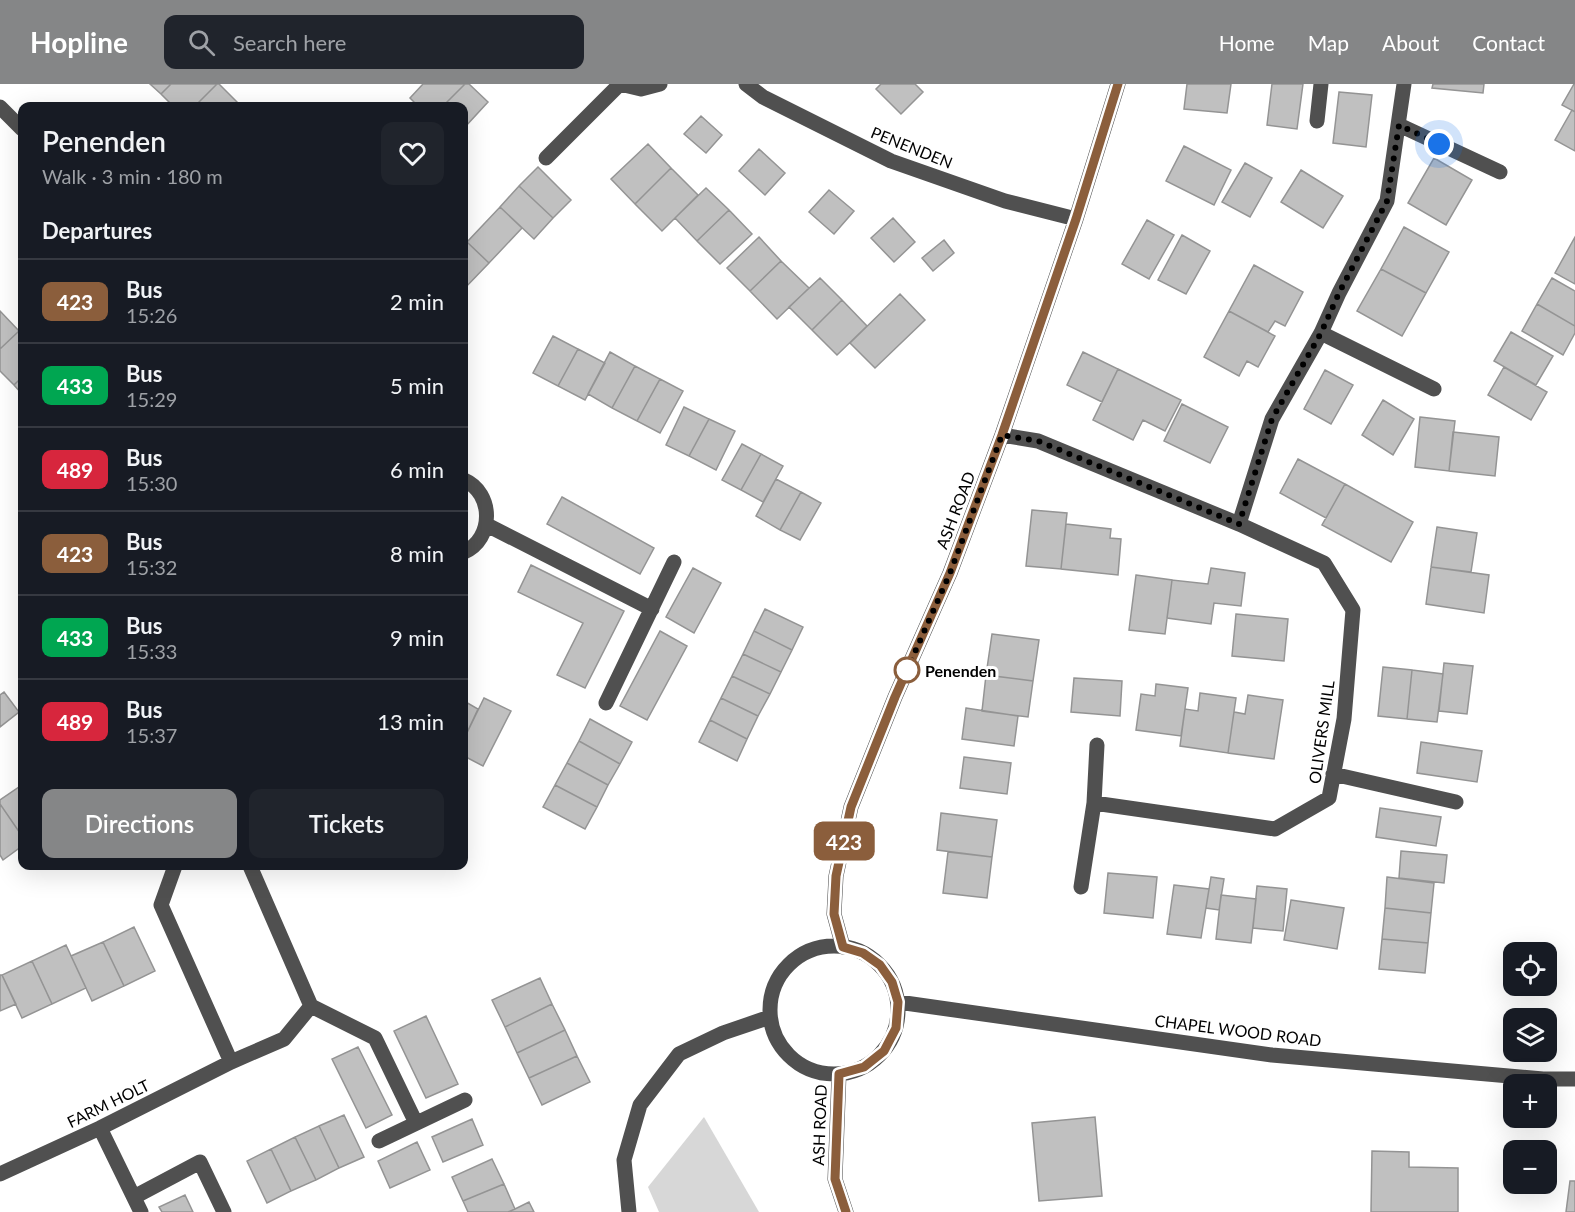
<!DOCTYPE html>
<html lang="en">
<head>
<meta charset="utf-8">
<style>
  :root { --surface:#171b24; --page:#20242c; --text:#f1f3f6; --muted:#9ea1a6; --line:#363941; --accent:#858687 }
  body { margin:0; font-family:Lato,sans-serif; background:var(--page); color:var(--text); height:100vh; display:flex; flex-direction:column; font-size:22px; white-space:nowrap }
  * { box-sizing:border-box; margin:0 }
  p { font-size:20px; color:var(--muted) }
  .icon { flex:none; width:33px; height:33px; fill:none; stroke:currentColor; stroke-width:2; stroke-linecap:round; stroke-linejoin:round }
  .map { position:relative; flex:1; overflow:hidden }
  .details { position:absolute; left:18px; top:18px; width:450px; height:768px; display:flex; flex-direction:column; background:var(--surface); border-radius:12px; box-shadow:0 6px 24px #0002 }
  .details>* { flex:none }
  .badge { padding:0 12px; border-radius:9px; font-size:21px; line-height:39px }
  .controls { position:absolute; left:1503px; top:858px; display:grid; gap:12px }
  .controls a { display:grid; place-items:center; width:54px; height:54px; border-radius:12px; background:var(--surface); box-shadow:0 6px 24px #0002; font-size:30px }
  .you { position:absolute; width:30px; height:30px; margin:-15px; border:4px solid #fff; border-radius:50%; background:#1a73e8; box-shadow:0 0 0 9px #1a73e833 }
  .map>.badge { position:absolute; translate:-50% -50%; box-shadow:0 0 0 3px #fff }
  h2 { padding:0 24px; font-size:22px; line-height:54px }
  .round { display:grid; place-items:center; flex:none; width:63px; height:63px; border-radius:12px; background:var(--page) }
  .head { display:flex; align-items:center; justify-content:space-between; height:102px; padding:0 24px }
  h1 { font-size:28px; font-weight:600; line-height:45px }
  .action { display:flex; gap:12px; margin-top:auto; padding:12px 24px }
  .action a { flex:1; height:69px; border-radius:12px; background:var(--accent); color:#fff; font-size:24px; font-weight:600; line-height:69px; text-align:center }
  .action a+a { background:var(--page); color:var(--text) }
  ul { padding:0; list-style:none }
  li { display:flex; align-items:center; gap:18px; height:84px; padding:0 24px; border-top:2px solid var(--line) }
  li div { flex:1 }
  li b { display:block; font-size:22px }
  li em { font-style:normal }
  li .badge { min-width:66px; font-weight:700; text-align:center }
  header { display:flex; align-items:center; gap:36px; box-sizing:border-box; height:84px; padding:0 30px; background:var(--accent); color:#fff }
  header strong { font-size:28px }
  nav { display:flex; gap:33px; margin-inline-start:auto; font-size:21px }
  .search { width:420px; height:54px; background:var(--page); display:flex; align-items:center; gap:15px; box-sizing:border-box; padding:0 21px; border-radius:12px; color:var(--muted); font-size:22px }
  .map>svg:first-child { display:block }
</style>
</head>
<body>
<header>
<strong>Hopline</strong>
<div class="search"><svg class="icon" aria-label="search" viewBox="0 0 24 24"><circle cx="10" cy="10" r="6"/><path d="M15 15l6 6"/></svg>Search here</div>
<nav><a>Home</a><a>Map</a><a>About</a><a>Contact</a></nav>
</header>
<div class="map">
<svg width="1575" height="1128" viewBox="0 0 1575 1128">
  <rect width="100%" height="100%" fill="#fff"/>
  <path fill="#d7d7d7" d="M 704,1033 L 759,1128 L 659,1128 L 648,1103 Z"/>
  <path fill="#c0c0c0" stroke="#949494" stroke-width="1.5" d="M 150,0 L 171,0 L 161,10 Z
    M 171,0 L 217,0 L 195,22 L 173,22 L 161,10 Z
    M 217,0 L 219,0 L 241,22 L 195,22 Z
    M 423,0 L 465,0 L 443,22 L 418,22 L 410,14 Z
    M 465,0 L 469,0 L 488,18 L 464,44 L 464,22 L 443,22 Z
    M 881,0 L 915,0 L 923,8 L 901,30 L 876,5 Z
    M 1187,0 L 1231,0 L 1227,29 L 1184,25 Z
    M 1272,0 L 1303,0 L 1297,45 L 1267,41 Z
    M 1433,0 L 1484,0 L 1483,9 L 1432,4 Z
    M 1574,0 L 1575,0 L 1575,28 L 1562,21 Z
    M 1339,8 L 1372,11 L 1366,63 L 1333,59 Z
    M 1572,26 L 1575,28 L 1575,67 L 1555,56 Z
    M 701,32 L 722,51 L 706,69 L 684,50 Z
    M 648,60 L 671,84 L 635,120 L 611,95 Z
    M 1184,62 L 1231,86 L 1214,121 L 1166,97 Z
    M 759,65 L 785,89 L 765,111 L 739,87 Z
    M 1434,74 L 1472,96 L 1446,141 L 1408,119 Z
    M 1245,79 L 1272,94 L 1250,133 L 1222,118 Z
    M 538,83 L 571,116 L 553,134 L 519,102 Z
    M 671,84 L 698,111 L 662,147 L 635,120 Z
    M 1301,86 L 1343,112 L 1323,144 L 1281,118 Z
    M 519,102 L 553,134 L 534,155 L 500,123 Z
    M 706,104 L 729,126 L 697,157 L 675,134 Z
    M 829,106 L 854,127 L 834,150 L 809,128 Z
    M 500,123 L 522,144 L 489,179 L 467,158 Z
    M 729,126 L 752,150 L 720,180 L 697,157 Z
    M 893,134 L 915,158 L 894,178 L 871,154 Z
    M 1147,136 L 1174,151 L 1149,195 L 1122,180 Z
    M 1404,143 L 1449,168 L 1426,209 L 1381,185 Z
    M 1182,151 L 1210,167 L 1186,210 L 1158,196 Z
    M 759,153 L 781,177 L 750,207 L 727,184 Z
    M 1575,153 L 1575,200 L 1555,189 Z
    M 944,156 L 954,169 L 933,187 L 922,174 Z
    M 467,158 L 489,179 L 464,205 L 464,161 Z
    M 781,177 L 809,204 L 777,235 L 750,207 Z
    M 1254,181 L 1303,208 L 1285,242 L 1275,237 L 1268,248 L 1229,227 Z
    M 1381,185 L 1426,209 L 1402,252 L 1357,227 Z
    M 820,194 L 842,216 L 812,246 L 789,223 Z
    M 1552,194 L 1575,207 L 1575,242 L 1537,220 Z
    M 900,210 L 925,236 L 875,284 L 850,259 Z
    M 842,216 L 867,242 L 837,271 L 812,246 Z
    M 1537,220 L 1575,242 L 1575,249 L 1563,271 L 1522,247 Z
    M 0,227 L 19,247 L 0,265 Z
    M 1229,227 L 1275,252 L 1258,283 L 1247,277 L 1239,292 L 1204,273 Z
    M 19,247 L 22,250 L 22,293 L 14,301 L 0,287 L 0,265 Z
    M 1511,248 L 1553,272 L 1536,301 L 1494,277 Z
    M 553,252 L 578,265 L 558,302 L 533,289 Z
    M 578,265 L 605,279 L 585,316 L 558,302 Z
    M 610,268 L 635,282 L 612,324 L 588,310 Z
    M 1083,268 L 1118,285 L 1102,318 L 1067,301 Z
    M 635,282 L 660,295 L 637,337 L 612,324 Z
    M 1504,283 L 1547,308 L 1531,336 L 1488,311 Z
    M 1118,285 L 1181,316 L 1165,347 L 1143,336 L 1133,356 L 1093,336 Z
    M 1325,286 L 1353,301 L 1331,340 L 1304,325 Z
    M 22,293 L 22,310 L 14,301 Z
    M 660,295 L 683,307 L 660,349 L 637,337 Z
    M 1383,316 L 1414,335 L 1393,371 L 1362,351 Z
    M 1182,320 L 1228,343 L 1210,379 L 1164,357 Z
    M 684,323 L 709,335 L 689,372 L 666,361 Z
    M 1420,333 L 1455,337 L 1449,387 L 1415,383 Z
    M 709,335 L 735,347 L 716,386 L 689,372 Z
    M 1453,348 L 1499,353 L 1495,392 L 1449,387 Z
    M 742,360 L 761,370 L 741,406 L 722,396 Z
    M 761,370 L 783,382 L 763,418 L 741,406 Z
    M 1298,375 L 1345,400 L 1326,434 L 1280,409 Z
    M 776,395 L 801,408 L 780,446 L 756,432 Z
    M 1345,400 L 1413,438 L 1391,478 L 1322,441 Z
    M 801,408 L 821,419 L 800,456 L 780,446 Z
    M 562,413 L 654,464 L 640,490 L 547,440 Z
    M 1032,426 L 1067,429 L 1061,485 L 1026,482 Z
    M 1066,440 L 1111,445 L 1110,454 L 1121,455 L 1118,491 L 1061,485 Z
    M 1437,443 L 1477,449 L 1471,488 L 1431,483 Z
    M 531,481 L 624,527 L 585,604 L 557,591 L 583,539 L 518,508 Z
    M 1431,483 L 1489,491 L 1484,529 L 1426,520 Z
    M 693,484 L 721,499 L 694,549 L 666,533 Z
    M 1211,484 L 1245,489 L 1241,522 L 1214,519 L 1211,540 L 1167,534 L 1172,496 L 1208,500 Z
    M 1136,491 L 1172,496 L 1165,550 L 1129,546 Z
    M 765,525 L 803,543 L 792,566 L 754,547 Z
    M 1236,530 L 1288,535 L 1284,577 L 1232,572 Z
    M 660,547 L 687,562 L 647,636 L 620,622 Z
    M 754,547 L 792,566 L 781,588 L 743,570 Z
    M 992,550 L 1039,556 L 1033,597 L 986,591 Z
    M 743,570 L 781,588 L 770,610 L 732,592 Z
    M 1444,579 L 1473,582 L 1467,630 L 1439,627 Z
    M 1383,583 L 1412,586 L 1407,635 L 1378,632 Z
    M 1412,586 L 1443,590 L 1437,638 L 1407,635 Z
    M 986,591 L 1033,597 L 1028,633 L 982,627 Z
    M 732,592 L 770,610 L 758,632 L 721,614 Z
    M 1074,594 L 1122,597 L 1120,632 L 1071,628 Z
    M 1156,600 L 1188,604 L 1181,652 L 1136,646 L 1141,610 L 1155,612 Z
    M 4,608 L 19,628 L 0,643 L 0,611 Z
    M 1200,609 L 1236,614 L 1228,669 L 1180,662 L 1185,625 L 1198,627 Z
    M 1248,611 L 1283,616 L 1274,675 L 1228,669 L 1234,628 L 1245,630 Z
    M 484,614 L 511,627 L 483,682 L 464,672 L 464,655 Z
    M 721,614 L 758,632 L 747,655 L 710,636 Z
    M 464,617 L 478,625 L 464,655 Z
    M 966,624 L 1018,632 L 1014,662 L 962,655 Z
    M 590,635 L 632,658 L 620,680 L 579,657 Z
    M 710,636 L 747,655 L 737,677 L 699,658 Z
    M 579,657 L 620,680 L 608,701 L 567,679 Z
    M 1421,658 L 1482,667 L 1477,698 L 1417,689 Z
    M 964,673 L 1011,679 L 1007,710 L 960,704 Z
    M 567,679 L 608,701 L 597,723 L 555,701 Z
    M 22,701 L 22,752 L 0,720 L 0,716 Z
    M 555,701 L 597,723 L 585,745 L 543,723 Z
    M 0,720 L 22,752 L 22,762 L 3,776 L 0,771 Z
    M 1380,724 L 1441,733 L 1436,762 L 1376,753 Z
    M 941,729 L 997,736 L 992,773 L 937,766 Z
    M 1401,767 L 1447,771 L 1444,799 L 1399,794 Z
    M 948,768 L 992,773 L 987,814 L 943,809 Z
    M 1108,789 L 1157,793 L 1153,834 L 1104,829 Z
    M 1211,793 L 1224,795 L 1219,826 L 1206,824 Z
    M 1387,793 L 1434,799 L 1431,829 L 1385,824 Z
    M 1174,801 L 1209,805 L 1201,854 L 1167,850 Z
    M 1257,802 L 1287,805 L 1283,847 L 1253,844 Z
    M 1221,811 L 1256,815 L 1251,859 L 1216,855 Z
    M 1291,816 L 1344,824 L 1337,865 L 1284,856 Z
    M 1385,824 L 1431,829 L 1428,859 L 1382,855 Z
    M 134,843 L 155,887 L 124,902 L 103,858 Z
    M 1382,855 L 1428,859 L 1425,889 L 1379,885 Z
    M 103,858 L 124,902 L 92,917 L 71,872 Z
    M 66,861 L 86,904 L 52,920 L 32,877 Z
    M 32,877 L 52,920 L 22,934 L 2,891 Z
    M 0,891 L 2,891 L 16,920 L 0,927 Z
    M 540,894 L 552,920 L 505,943 L 492,916 Z
    M 552,920 L 565,946 L 517,969 L 505,943 Z
    M 426,932 L 458,1000 L 426,1014 L 394,947 Z
    M 565,946 L 577,972 L 529,994 L 517,969 Z
    M 358,963 L 392,1031 L 366,1044 L 332,975 Z
    M 577,972 L 590,998 L 542,1021 L 529,994 Z
    M 344,1031 L 364,1073 L 339,1084 L 319,1042 Z
    M 1095,1033 L 1102,1112 L 1039,1117 L 1032,1039 Z
    M 472,1035 L 483,1061 L 443,1078 L 432,1053 Z
    M 319,1042 L 339,1084 L 316,1096 L 295,1053 Z
    M 295,1053 L 316,1096 L 291,1107 L 271,1065 Z
    M 417,1058 L 430,1086 L 390,1104 L 378,1077 Z
    M 271,1065 L 291,1107 L 267,1119 L 247,1077 Z
    M 1372,1067 L 1409,1068 L 1409,1083 L 1458,1084 L 1458,1128 L 1371,1128 Z
    M 492,1075 L 504,1100 L 463,1117 L 452,1093 Z
    M 1570,1097 L 1575,1097 L 1575,1128 L 1566,1128 Z
    M 504,1100 L 515,1125 L 508,1128 L 468,1128 L 463,1117 Z
    M 185,1111 L 193,1128 L 162,1128 L 159,1123 Z
    M 529,1118 L 534,1128 L 508,1128 L 515,1125 Z"/>
  <g fill="none" stroke-linecap="round" stroke-linejoin="round">
    <path stroke="#505050" stroke-width="15" d="M 620,0 L 641,5 L 660,0
      M 746,0 L 763,13 L 891,77 L 1005,117 L 1076,135
      M 0,23 L 22,45
      M 1317,37 L 1321,0
      M 1399,41 L 1500,88
      M 546,74 L 620,0
      M 1321,249 L 1434,305
      M 1002,351 L 1038,357 L 1239,440 L 1272,335 L 1321,249 L 1339,209 L 1387,117 L 1404,0
      M 464,396 C 494,409 494,455 464,468
      M 487,441 L 652,525
      M 606,619 L 674,478
      M 1333,690 L 1456,718
      M 1094,719 L 1275,745 L 1329,714 L 1344,635 L 1353,526 L 1324,479 L 1239,440
      M 175,782 L 161,821 L 231,978
      M 1081,803 L 1094,719 L 1097,661
      M770 926a64 64 0 1 1 128 0a64 64 0 1 1-128 0Z
      M 843,863 L 834,830 L 836,792 L 851,723 L 895,613 L 950,489 L 1002,351 L 1076,135 L 1118,0
      M 898,918 L 1272,971 L 1543,995 L 1575,995
      M 311,922 L 375,954 L 416,1039
      M 839,990 L 835,1095 L 846,1128
      M 100,1044 L 141,1128
      M 379,1057 L 465,1016
      M 0,1090 L 100,1044 L 231,978 L 284,955 L 311,922 L 250,782
      M 134,1113 L 200,1078 L 224,1128
      M 629,1128 L 624,1076 L 640,1021 L 679,970 L 723,949 L 770,933"/>
  </g>
  <g fill="none" stroke-linecap="round" stroke-linejoin="round">
    <g stroke="#fff" stroke-width="14">
      <path id="line" d="M 846,1128 L 835,1095 L 839,990 L 864,983 L 884,967 L 896,944 L 898,918 L 892,898 L 880,881 L 863,869 L 843,863 L 834,830 L 836,792 L 851,723 L 895,613 L 950,489 L 1002,351 L 1076,135 L 1118,0"/>
    </g>
    <use href="#line" stroke="#8b5e3c" stroke-width="9"/>
    <path stroke="#000" stroke-width="6" stroke-dasharray="0 10.8" d="M 907,586 L 950,489 L 1002,351 L 1038,357 L 1239,440 L 1272,335 L 1321,249 L 1339,209 L 1387,117 L 1399,41 L 1439,60"/>
  </g>
  <circle fill="#fff" stroke="#8b5e3c" stroke-width="3" cx="907" cy="586" r="12"/>
  <g text-anchor="middle" dominant-baseline="central" stroke-width="6" stroke-linejoin="round" paint-order="stroke">
    <g font-size="16" fill="#000" stroke="#fff">
      <text transform="translate(912 63) rotate(22)">PENENDEN</text>
      <text transform="translate(955 426) rotate(-69)">ASH ROAD</text>
      <text transform="translate(1321 648) rotate(-82)">OLIVERS MILL</text>
      <text transform="translate(1238 946) rotate(7)">CHAPEL WOOD ROAD</text>
      <text transform="translate(108 1019) rotate(-26)">FARM HOLT</text>
      <text transform="translate(819 1041) rotate(-88)">ASH ROAD</text>
    </g>
    <g font-size="16" font-weight="bold" fill="#000" stroke="#fff" text-anchor="start">
      <text x="925" y="586">Penenden</text>
    </g>
  </g>
</svg>
<div class="controls">
<a><svg class="icon" aria-label="locate" viewBox="0 0 24 24"><circle cx="12" cy="12" r="6"/><path d="M12 2v4M12 18v4M2 12h4M18 12h4"/></svg></a>
<a><svg class="icon" aria-label="layers" viewBox="0 0 24 24"><path d="M12 4l9 5-9 5-9-5zM3 14l9 5 9-5"/></svg></a>
<a>+</a>
<a>−</a>
</div>
<div class="you" style="left:1439px;top:60px"></div>
<b class="badge" style="left:844px;top:757px;background:#8b5e3c;color:#fff">423</b>
<section class="details">
<div class="head"><div><h1>Penenden</h1><p>Walk · 3 min · 180 m</p></div><a class="round"><svg class="icon" aria-label="heart" viewBox="0 0 24 24"><path d="M12 20l-8-8c-3-5 5-10 8-4 3-6 11-1 8 4z"/></svg></a></div>
<h2>Departures</h2>
<ul>
<li><span class="badge" style="background:#8b5e3c;color:#fff">423</span><div><b>Bus</b><p>15:26</p></div><em>2 min</em></li>
<li><span class="badge" style="background:#00a651;color:#fff">433</span><div><b>Bus</b><p>15:29</p></div><em>5 min</em></li>
<li><span class="badge" style="background:#d7263d;color:#fff">489</span><div><b>Bus</b><p>15:30</p></div><em>6 min</em></li>
<li><span class="badge" style="background:#8b5e3c;color:#fff">423</span><div><b>Bus</b><p>15:32</p></div><em>8 min</em></li>
<li><span class="badge" style="background:#00a651;color:#fff">433</span><div><b>Bus</b><p>15:33</p></div><em>9 min</em></li>
<li><span class="badge" style="background:#d7263d;color:#fff">489</span><div><b>Bus</b><p>15:37</p></div><em>13 min</em></li>
</ul>
<div class="action"><a>Directions</a><a>Tickets</a></div>
</section>
</div>
</body>
</html>
